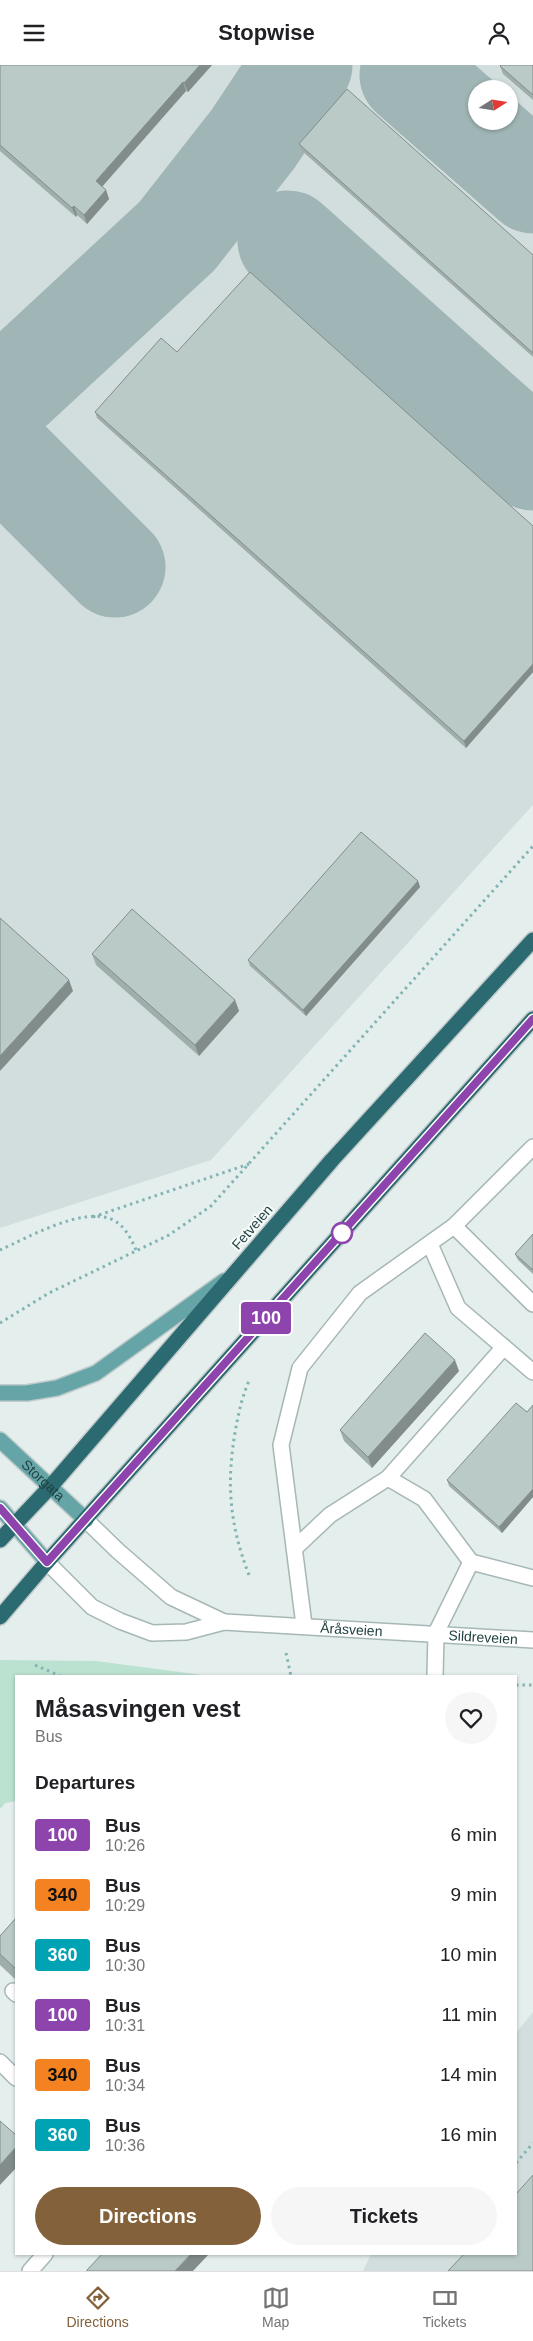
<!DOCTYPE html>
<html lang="en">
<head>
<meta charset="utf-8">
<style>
  :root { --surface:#fff; --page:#f6f6f6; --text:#202124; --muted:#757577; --line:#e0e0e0; --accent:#83613a }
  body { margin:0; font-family:Arial,sans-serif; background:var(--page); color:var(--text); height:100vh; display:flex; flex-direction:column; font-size:19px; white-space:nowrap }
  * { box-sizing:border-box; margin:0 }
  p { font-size:16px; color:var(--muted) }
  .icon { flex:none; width:28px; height:28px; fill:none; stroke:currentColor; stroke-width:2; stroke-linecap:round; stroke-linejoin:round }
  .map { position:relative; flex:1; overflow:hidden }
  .sheet { position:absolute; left:15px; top:1610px; width:502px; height:580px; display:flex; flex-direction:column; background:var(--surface); border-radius:0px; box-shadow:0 1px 4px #0004 }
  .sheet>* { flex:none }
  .badge { padding:0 10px; border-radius:4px; font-size:18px; line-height:32px }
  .needle { width:32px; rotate:78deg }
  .tools { position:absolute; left:468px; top:15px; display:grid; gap:10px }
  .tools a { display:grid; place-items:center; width:50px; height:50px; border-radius:50%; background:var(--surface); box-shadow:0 1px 4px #0004; font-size:25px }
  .map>.badge { position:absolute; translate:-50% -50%; box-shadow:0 0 0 2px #fff }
  h2 { padding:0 20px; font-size:19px; line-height:45px }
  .round { display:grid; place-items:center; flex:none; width:52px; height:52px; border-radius:26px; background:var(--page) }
  .head { display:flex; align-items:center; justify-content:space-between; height:85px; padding:0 20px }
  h1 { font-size:24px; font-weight:700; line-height:38px }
  .button { display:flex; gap:10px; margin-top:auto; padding:10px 20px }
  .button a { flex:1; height:58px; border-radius:30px; background:var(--accent); color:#fff; font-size:20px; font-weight:700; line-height:58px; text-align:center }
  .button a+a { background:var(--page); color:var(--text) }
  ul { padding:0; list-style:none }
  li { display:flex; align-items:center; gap:15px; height:60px; padding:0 20px }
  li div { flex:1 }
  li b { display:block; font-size:19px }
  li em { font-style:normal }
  li .badge { min-width:55px; font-weight:700; text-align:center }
  header { display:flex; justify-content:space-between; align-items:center; height:65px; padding:0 20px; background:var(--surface); font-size:22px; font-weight:700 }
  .dock { display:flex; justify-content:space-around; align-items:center; height:70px; border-top:1px solid var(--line); background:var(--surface); font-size:14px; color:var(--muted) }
  .dock a { display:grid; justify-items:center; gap:2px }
  .dock .current { color:var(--accent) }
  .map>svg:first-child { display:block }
</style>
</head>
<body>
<header><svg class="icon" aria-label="menu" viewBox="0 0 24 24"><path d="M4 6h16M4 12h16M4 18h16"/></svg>Stopwise<svg class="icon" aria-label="person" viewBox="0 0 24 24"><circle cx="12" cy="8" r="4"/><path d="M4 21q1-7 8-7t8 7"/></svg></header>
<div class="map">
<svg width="533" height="2206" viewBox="0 0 533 2206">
  <rect width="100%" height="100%" fill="#e4eeed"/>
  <path fill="#d2dedd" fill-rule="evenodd" d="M 0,0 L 533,0 L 533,740 L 211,1095 L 0,1163 ZM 476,24 L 509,24 L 509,56 L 476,56 Z
    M 533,1947 L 533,2206 L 363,2206 L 371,2189 L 516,2189 L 516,1968 Z"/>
  <path fill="#bbe1d1" d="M 0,1595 L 96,1596 L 210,1611 L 16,1611 L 16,1736 L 5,1738 L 0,1744 Z"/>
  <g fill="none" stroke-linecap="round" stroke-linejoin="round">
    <path stroke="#a0b5b5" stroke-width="101" d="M 410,10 L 533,118
      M 288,176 L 533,395
      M 14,322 L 177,171 L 253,74 L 302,0
      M 0,387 L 115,502"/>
    <g stroke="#a6b7b6" stroke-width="18">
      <g id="minor">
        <path d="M 454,1161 L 533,1239"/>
        <path d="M 430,1179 L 458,1243 L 533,1307"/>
        <path d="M 388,1413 L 504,1282"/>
        <path d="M 86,1455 L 118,1486 L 171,1532 L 224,1557"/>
        <path d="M 295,1483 L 330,1450 L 388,1413 L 424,1434 L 471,1497 L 533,1513"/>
        <path id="s1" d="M 47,1497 L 92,1542 L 120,1556 L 152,1568 L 186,1567 L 224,1557 L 533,1575"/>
        <path d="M 304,1560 L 281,1380 L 300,1303 L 360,1228 L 454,1161 L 533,1082"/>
        <path d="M 435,1611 L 436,1568 L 471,1497"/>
        <path d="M 13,1926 L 16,1929"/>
        <path d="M 0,1997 L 16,2013"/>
        <path d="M 30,2206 L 45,2189"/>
      </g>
    </g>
    <g stroke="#c1caca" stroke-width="18">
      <g id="major">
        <path d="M 0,1328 L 27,1328 L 57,1323 L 96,1308 L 224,1216"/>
        <path id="s2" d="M 0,1375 L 86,1455"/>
        <path d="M 0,1443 L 47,1497"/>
      </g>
    </g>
    <g stroke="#c1caca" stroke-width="18">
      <path id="highway" d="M 0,1475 L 51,1421 L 332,1095 L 533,875
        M 0,1552 L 47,1497 L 533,954"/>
    </g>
    <path stroke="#82b4b4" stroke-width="3" stroke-dasharray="2.5 4" stroke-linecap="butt" d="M 93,1152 L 249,1099
      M 0,1185 C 27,1173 81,1142 111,1154 C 125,1160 131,1174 137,1187
      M 0,1258 L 49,1228 L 169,1170 L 211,1141 L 533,781
      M 249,1510 C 229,1458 226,1417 236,1362 C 239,1346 243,1328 250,1314
      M 286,1588 L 291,1611
      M 35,1600 L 60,1611
      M 516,1620 L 533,1620
      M 516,2098 L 533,2078"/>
    <use href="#minor" stroke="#fff" stroke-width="15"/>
    <use href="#major" stroke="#65a5a7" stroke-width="15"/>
    <use href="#highway" stroke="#2b6a70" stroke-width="15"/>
  </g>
  <path fill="#9faeab" d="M 0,0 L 212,0 L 188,27 L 186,26 L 102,122 L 106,125 L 109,134 L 87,159 L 77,150 L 76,152 L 0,86 Z
    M 533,0 L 533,35 L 503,9 L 500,1 Z
    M 299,79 L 533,190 L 533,292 L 301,85 Z
    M 177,287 L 533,461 L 533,607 L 466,683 L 97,353 L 95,347 Z
    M 418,816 L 420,822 L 306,951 L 250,901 L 248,895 Z
    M 92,889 L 235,935 L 239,946 L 199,991 L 96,900 Z
    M 533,1169 L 533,1209 L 518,1195 L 515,1189 Z
    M 459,1306 L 372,1403 L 344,1376 L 340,1365 Z
    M 533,1340 L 533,1432 L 502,1468 L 449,1421 L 447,1415 L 527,1347 Z
    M 16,1853 L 16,1915 L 0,1900 L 0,1871 Z"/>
  <path fill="#828d8b" d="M 200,0 L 212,0 L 188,27 L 184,18 Z
    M 183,17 L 186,26 L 99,125 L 96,116 Z
    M 106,125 L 109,134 L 87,159 L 84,150 Z
    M 74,141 L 77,150 L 76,152 L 72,143 Z
    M 533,599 L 533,607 L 466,683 L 464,676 Z
    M 418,816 L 420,822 L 306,951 L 303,945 Z
    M 69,915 L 73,926 L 0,1006 L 0,991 Z
    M 235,935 L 239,946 L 199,991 L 195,980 Z
    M 455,1295 L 459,1306 L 372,1403 L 368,1392 Z
    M 533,1424 L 533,1432 L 502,1468 L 499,1462 Z
    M 16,2082 L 16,2103 L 0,2120 L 0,2100 Z
    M 191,2189 L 209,2189 L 193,2206 L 175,2206 Z"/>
  <path fill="#b9cac7" stroke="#828d8b" d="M 0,0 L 200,0 L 184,18 L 183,17 L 96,116 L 106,125 L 84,150 L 74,141 L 72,143 L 0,80 Z
    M 501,0 L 533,0 L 533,30 L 500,1 Z
    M 347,24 L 533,190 L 533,288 L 299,79 Z
    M 250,207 L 533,461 L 533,599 L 464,676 L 95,347 L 161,273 L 177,287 Z
    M 361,767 L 418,816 L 303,945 L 248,895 Z
    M 132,844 L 235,935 L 195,980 L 92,889 Z
    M 0,853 L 69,915 L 0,991 Z
    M 533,1169 L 533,1205 L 515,1189 Z
    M 425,1268 L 455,1295 L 368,1392 L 340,1365 Z
    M 516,1338 L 527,1347 L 533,1340 L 533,1424 L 499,1462 L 447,1415 Z
    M 16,1853 L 16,1904 L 0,1889 L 0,1871 Z
    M 0,2056 L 16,2070 L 16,2082 L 0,2100 Z
    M 533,2110 L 533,2206 L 448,2206 L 464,2189 L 516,2189 L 516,2129 Z
    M 102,2189 L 191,2189 L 175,2206 L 87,2206 L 87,2205 Z"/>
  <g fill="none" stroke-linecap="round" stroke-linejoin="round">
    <g stroke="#fff" stroke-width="11">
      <path id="line" d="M 0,1443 L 47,1497 L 533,954"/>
    </g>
    <use href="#line" stroke="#8e44ad" stroke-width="8"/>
  </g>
  <circle fill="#fff" stroke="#8e44ad" stroke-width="2.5" cx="342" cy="1168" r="10"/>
  <g text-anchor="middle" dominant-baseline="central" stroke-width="4" stroke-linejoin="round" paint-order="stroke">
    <g font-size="14" fill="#214142" stroke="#f5faf9">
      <text transform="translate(252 1162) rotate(-49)">Fetveien</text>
      <text stroke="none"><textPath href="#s2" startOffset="59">Storgata</textPath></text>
      <text stroke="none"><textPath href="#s1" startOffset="330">Åråsveien</textPath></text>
      <text stroke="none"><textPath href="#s1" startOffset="462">Sildreveien</textPath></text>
    </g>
  </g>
</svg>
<div class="tools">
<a><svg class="needle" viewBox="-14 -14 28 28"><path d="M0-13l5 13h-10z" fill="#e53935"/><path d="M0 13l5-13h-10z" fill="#757577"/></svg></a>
</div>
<b class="badge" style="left:266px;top:1253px;background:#8e44ad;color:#fff">100</b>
<section class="sheet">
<div class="head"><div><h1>Måsasvingen vest</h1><p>Bus</p></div><a class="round"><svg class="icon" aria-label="heart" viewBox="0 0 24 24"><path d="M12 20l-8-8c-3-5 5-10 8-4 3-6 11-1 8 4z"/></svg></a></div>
<h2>Departures</h2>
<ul>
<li><span class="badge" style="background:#8e44ad;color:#fff">100</span><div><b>Bus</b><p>10:26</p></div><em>6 min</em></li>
<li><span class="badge" style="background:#f58220;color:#111">340</span><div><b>Bus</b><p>10:29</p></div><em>9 min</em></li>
<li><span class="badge" style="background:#00a3b4;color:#fff">360</span><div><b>Bus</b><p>10:30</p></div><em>10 min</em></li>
<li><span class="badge" style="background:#8e44ad;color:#fff">100</span><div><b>Bus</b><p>10:31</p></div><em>11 min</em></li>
<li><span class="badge" style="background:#f58220;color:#111">340</span><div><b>Bus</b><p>10:34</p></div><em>14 min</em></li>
<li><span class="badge" style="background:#00a3b4;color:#fff">360</span><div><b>Bus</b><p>10:36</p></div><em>16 min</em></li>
</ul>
<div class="button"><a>Directions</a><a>Tickets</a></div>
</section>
</div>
<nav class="dock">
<a class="current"><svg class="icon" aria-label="directions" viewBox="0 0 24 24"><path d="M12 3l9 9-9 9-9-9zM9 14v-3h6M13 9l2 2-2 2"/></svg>Directions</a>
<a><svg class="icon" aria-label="map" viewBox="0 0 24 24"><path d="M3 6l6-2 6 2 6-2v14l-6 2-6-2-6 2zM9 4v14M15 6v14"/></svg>Map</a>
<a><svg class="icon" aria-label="tickets" viewBox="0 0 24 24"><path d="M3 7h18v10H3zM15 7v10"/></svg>Tickets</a>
</nav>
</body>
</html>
